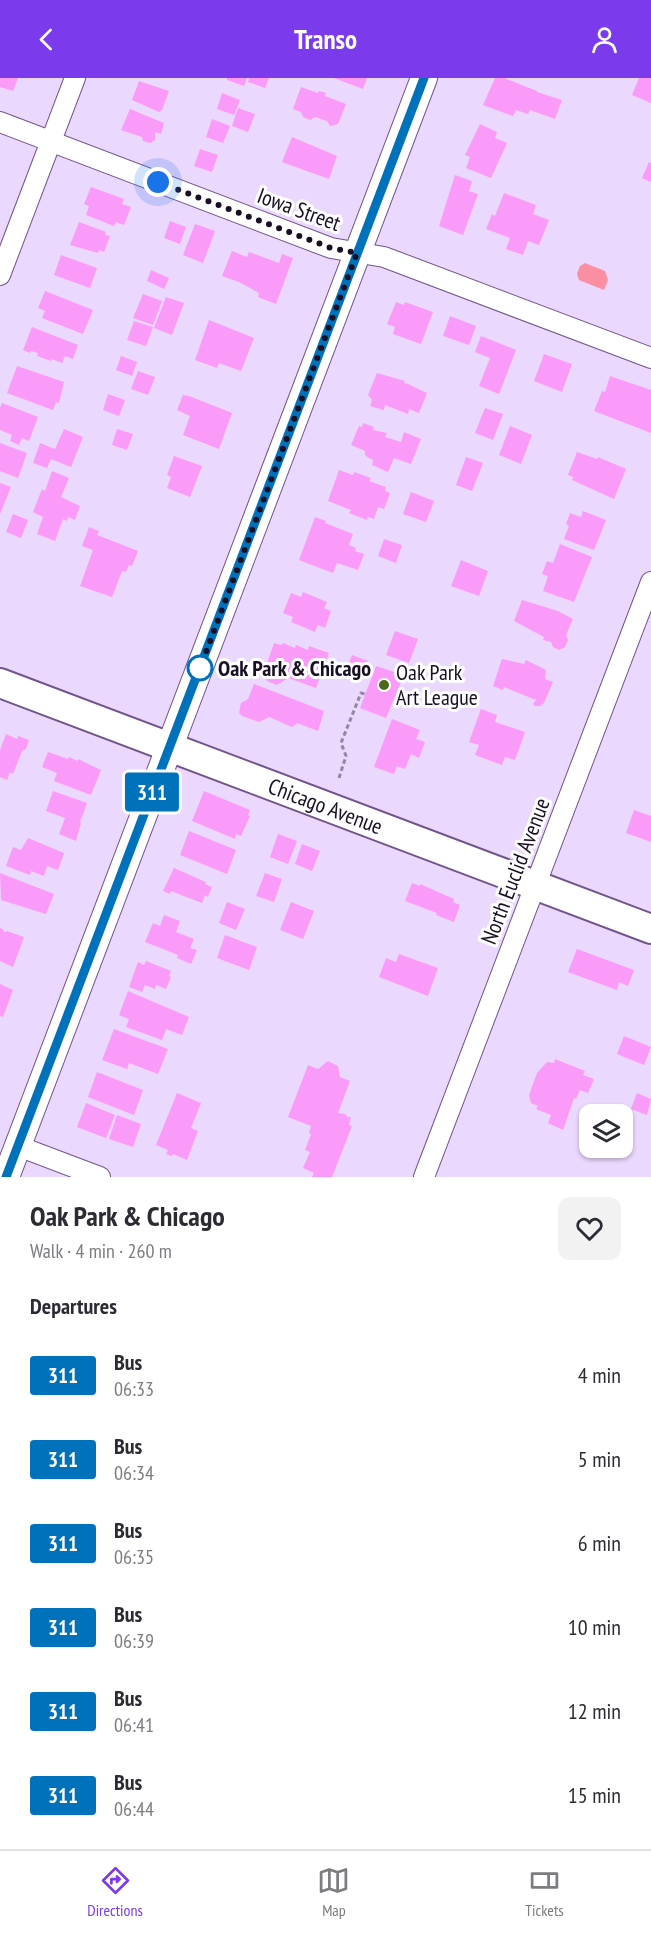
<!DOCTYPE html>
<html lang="en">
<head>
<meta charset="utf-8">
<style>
  :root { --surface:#fff; --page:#f2f2f3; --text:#2b2b33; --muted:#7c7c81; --line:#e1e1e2; --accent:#7c3aed }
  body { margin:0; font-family:"PT Sans Narrow",sans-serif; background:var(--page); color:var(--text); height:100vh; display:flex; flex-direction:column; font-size:22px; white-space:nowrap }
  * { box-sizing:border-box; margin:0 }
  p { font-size:20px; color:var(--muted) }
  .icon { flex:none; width:33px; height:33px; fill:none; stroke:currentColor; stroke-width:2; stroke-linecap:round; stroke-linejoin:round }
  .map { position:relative; height:1099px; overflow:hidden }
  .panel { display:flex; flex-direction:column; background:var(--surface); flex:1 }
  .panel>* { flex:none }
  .badge { padding:0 12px; border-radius:4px; font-size:21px; line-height:39px }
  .fabs { position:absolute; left:579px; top:1026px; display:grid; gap:12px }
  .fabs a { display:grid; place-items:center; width:54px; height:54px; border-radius:12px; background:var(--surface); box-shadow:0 2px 4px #0004; font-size:30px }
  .you { position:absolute; width:30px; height:30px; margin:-15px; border:4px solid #fff; border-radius:50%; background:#1a73e8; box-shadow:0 0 0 9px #1a73e833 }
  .map>.badge { position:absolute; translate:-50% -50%; box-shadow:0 0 0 3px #fff }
  h2 { padding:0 30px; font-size:22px; line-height:54px }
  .round { display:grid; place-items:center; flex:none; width:63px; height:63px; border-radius:12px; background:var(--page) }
  .head { display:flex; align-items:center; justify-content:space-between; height:102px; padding:0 30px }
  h1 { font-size:28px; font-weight:600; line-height:45px }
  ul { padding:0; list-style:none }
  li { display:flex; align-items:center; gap:18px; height:84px; padding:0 30px }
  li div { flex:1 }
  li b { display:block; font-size:22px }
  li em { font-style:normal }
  li .badge { min-width:66px; font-weight:700; text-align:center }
  header { display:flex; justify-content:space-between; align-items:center; height:78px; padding:0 30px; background:var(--accent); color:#fff; font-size:27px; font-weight:600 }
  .tabs { display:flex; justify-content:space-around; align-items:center; height:84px; border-top:2px solid var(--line); background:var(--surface); font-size:16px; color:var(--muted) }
  .tabs a { display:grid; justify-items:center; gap:3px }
  .tabs .on { color:var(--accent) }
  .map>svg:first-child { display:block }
</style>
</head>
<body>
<header><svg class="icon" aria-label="back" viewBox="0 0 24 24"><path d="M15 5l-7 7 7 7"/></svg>Transo<svg class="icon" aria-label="person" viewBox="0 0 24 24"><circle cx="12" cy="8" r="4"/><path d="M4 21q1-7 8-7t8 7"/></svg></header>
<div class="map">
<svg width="651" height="1099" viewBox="0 0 651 1099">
  <rect width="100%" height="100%" fill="#ebd8fe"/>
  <path fill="#fa8fa4" d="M 585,185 L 605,193 L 608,202 L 604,212 L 579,202 L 577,196 L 580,188 Z"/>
  <path fill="#fb9bf9" d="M 0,0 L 18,0 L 13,13 L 0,9 Z
    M 227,0 L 247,0 L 244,8 L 227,2 Z
    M 249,0 L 269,0 L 265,10 L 248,4 Z
    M 334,0 L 367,0 L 363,11 Z
    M 495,0 L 504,0 L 537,13 L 537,14 L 562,22 L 555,41 L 530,32 L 528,36 L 516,32 L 513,38 L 483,27 Z
    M 639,0 L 651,0 L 651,25 L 632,17 Z
    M 139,3 L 169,13 L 162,32 L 159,34 L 132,22 Z
    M 301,9 L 318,15 L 319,13 L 326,15 L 325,18 L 346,26 L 338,46 L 330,48 L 327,43 L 315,39 L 310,42 L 303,39 L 301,34 L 293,31 Z
    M 222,15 L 240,22 L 234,37 L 217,31 Z
    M 238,30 L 255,36 L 248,54 L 232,48 Z
    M 130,31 L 164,45 L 161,56 L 155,54 L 155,62 L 150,65 L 143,63 L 142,59 L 121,52 Z
    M 212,41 L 230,48 L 223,65 L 206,59 Z
    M 480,46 L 497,54 L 495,60 L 507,65 L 491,100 L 466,90 L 470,79 L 465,77 Z
    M 292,59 L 337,78 L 329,101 L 282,84 Z
    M 200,71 L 218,77 L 212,94 L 194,88 Z
    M 649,84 L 651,85 L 651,104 L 642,100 Z
    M 455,97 L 472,103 L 469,113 L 478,116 L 463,157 L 439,148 Z
    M 91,109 L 124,121 L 122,126 L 131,129 L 124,147 L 116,144 L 114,148 L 86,137 L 89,128 L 84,126 Z
    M 504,115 L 536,127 L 533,136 L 549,142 L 539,167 L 528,163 L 523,177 L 506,171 L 510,160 L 486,151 L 492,136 L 495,138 Z
    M 170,143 L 186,149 L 180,166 L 164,160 Z
    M 79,144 L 106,154 L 105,157 L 110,158 L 104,174 L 99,172 L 98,175 L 70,167 Z
    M 195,146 L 215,153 L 203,185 L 183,177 Z
    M 232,173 L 247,179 L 249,174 L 279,185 L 282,176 L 293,180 L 276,226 L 258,219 L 259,215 L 239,204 L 222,198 Z
    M 61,177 L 97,190 L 90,210 L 54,197 Z
    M 151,192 L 169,200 L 164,211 L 147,203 Z
    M 45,213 L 93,232 L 83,256 L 42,240 L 45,233 L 38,230 Z
    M 143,216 L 162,223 L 153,247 L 133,240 Z
    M 166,219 L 184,225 L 172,257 L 154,250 Z
    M 396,224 L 404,227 L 405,224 L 433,234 L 421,266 L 393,256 L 395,249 L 387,246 Z
    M 450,238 L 476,248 L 469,267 L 443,258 Z
    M 209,242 L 254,260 L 241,293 L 219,285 L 217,290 L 195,282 Z
    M 134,243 L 153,249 L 146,268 L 127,262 Z
    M 32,249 L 78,267 L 73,281 L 65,278 L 62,285 L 52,281 L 51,283 L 37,278 L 38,275 L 31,273 L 30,275 L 23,272 Z
    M 481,258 L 516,272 L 499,316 L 479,308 L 490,280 L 475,274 Z
    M 544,276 L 572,286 L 562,314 L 534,303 Z
    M 121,278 L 137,284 L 132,298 L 116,292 Z
    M 17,288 L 64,304 L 59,325 L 56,324 L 53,332 L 7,315 Z
    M 138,293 L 155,299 L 148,317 L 131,311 Z
    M 377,295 L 405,303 L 404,306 L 406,305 L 427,315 L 419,335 L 409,331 L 408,336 L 385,327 L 384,332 L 370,328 L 372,322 L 368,317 Z
    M 610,298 L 651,312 L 651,355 L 594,333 L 602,313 L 605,314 Z
    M 108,316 L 125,322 L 119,338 L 103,332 Z
    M 183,317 L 189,318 L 232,335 L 219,371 L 183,357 L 190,338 L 177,332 Z
    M 2,325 L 38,339 L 29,363 L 22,360 L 19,367 L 10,363 L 12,357 L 0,352 L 0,330 Z
    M 485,330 L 503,336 L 493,362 L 475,355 Z
    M 363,345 L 374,349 L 373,352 L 387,355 L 385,359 L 401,364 L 404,354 L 421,361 L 411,386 L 394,380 L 388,394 L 372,387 L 373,382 L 367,379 L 365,377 L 365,373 L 351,367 L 359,348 L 362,349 Z
    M 510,348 L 532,357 L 521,386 L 499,377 Z
    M 64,351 L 83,359 L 71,389 L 51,381 L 47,390 L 33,385 L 40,365 L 55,371 Z
    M 117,351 L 133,356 L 127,372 L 112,367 Z
    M 0,365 L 27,375 L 18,400 L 0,393 Z
    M 577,374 L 597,381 L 598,379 L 626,391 L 614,421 L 572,402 L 573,399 L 568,397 Z
    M 174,378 L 202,388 L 190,419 L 167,410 L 171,399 L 167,397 Z
    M 466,379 L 483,385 L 472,413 L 456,407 Z
    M 339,392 L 353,397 L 354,394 L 371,400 L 369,403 L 386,409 L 385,413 L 390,415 L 384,431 L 378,429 L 374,441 L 368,439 L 367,442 L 349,435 L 351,432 L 328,423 Z
    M 52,393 L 69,400 L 61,419 L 80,428 L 75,442 L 68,439 L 67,443 L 63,441 L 55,463 L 37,456 L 43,439 L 33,434 L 42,411 L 45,413 Z
    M 0,405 L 11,409 L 0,436 Z
    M 411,414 L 434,423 L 426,444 L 403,436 Z
    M 583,433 L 606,442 L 594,472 L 564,461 L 569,448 L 566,446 L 570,435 L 581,439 Z
    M 13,436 L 28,442 L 21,460 L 6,454 Z
    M 315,439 L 326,443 L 325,445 L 353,456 L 349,467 L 356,470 L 355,473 L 364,476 L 358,492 L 337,485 L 333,495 L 299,482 Z
    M 89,449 L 99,453 L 97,457 L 138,473 L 132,488 L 129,487 L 126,494 L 122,493 L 112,519 L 80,508 L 93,472 L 82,468 Z
    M 384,461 L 402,467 L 396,485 L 378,478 Z
    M 560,466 L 592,479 L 574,524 L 543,513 L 548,498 L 542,496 L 547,483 L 553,485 Z
    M 461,482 L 488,493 L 479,518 L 451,508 Z
    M 303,514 L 327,524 L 324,530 L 331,533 L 325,550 L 318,547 L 315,554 L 291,544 L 293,539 L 283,535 L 291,515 L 301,519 Z
    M 522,522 L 558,533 L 573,541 L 566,557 L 568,562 L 565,569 L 559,572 L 553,569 L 551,564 L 543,562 L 544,559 L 514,543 Z
    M 395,553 L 418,561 L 409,585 L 386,577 Z
    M 274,565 L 281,567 L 283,565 L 295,570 L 296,567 L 308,572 L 309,568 L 329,575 L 316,610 L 288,600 L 277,607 L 267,603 L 264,594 Z
    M 352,577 L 368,583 L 362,598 L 346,592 Z
    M 502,581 L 524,586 L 526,582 L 546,592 L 545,601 L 553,604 L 544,625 L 540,628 L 535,628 L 533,626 L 536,622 L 504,609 L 503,612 L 493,608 Z
    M 376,588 L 404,597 L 386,640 L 360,630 Z
    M 254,606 L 324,633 L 318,653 L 297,645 L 292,649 L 269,639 L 259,644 L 242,638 L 239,635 L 241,625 L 248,621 Z
    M 481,631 L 497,637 L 495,644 L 525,654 L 515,682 L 505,679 L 502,687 L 475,677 L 479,667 L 469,664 Z
    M 392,641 L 420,652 L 416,661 L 425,664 L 419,680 L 411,676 L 405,691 L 397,688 L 394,696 L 374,689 Z
    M 6,656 L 17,661 L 18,658 L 29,662 L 26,671 L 22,673 L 13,696 L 10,694 L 7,702 L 0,699 L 0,672 Z
    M 48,674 L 68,681 L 69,679 L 78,683 L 78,681 L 101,692 L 91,717 L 54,703 L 57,695 L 42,689 Z
    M 53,713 L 87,725 L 80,744 L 81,745 L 76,763 L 59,756 L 65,740 L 46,733 Z
    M 204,713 L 250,732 L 248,737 L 250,738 L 241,758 L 236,756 L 235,761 L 192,743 Z
    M 634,732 L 651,738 L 651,764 L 626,755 Z
    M 189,753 L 236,772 L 227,796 L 180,777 Z
    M 278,756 L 297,763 L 288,786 L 270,779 Z
    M 28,760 L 64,775 L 58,792 L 47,788 L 44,798 L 31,793 L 30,797 L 6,788 L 13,769 L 21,772 Z
    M 302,766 L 320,773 L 312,793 L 295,786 Z
    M 174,790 L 206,804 L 205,806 L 212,809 L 208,819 L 205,817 L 202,825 L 171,813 L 170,816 L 163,813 Z
    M 0,795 L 54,816 L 46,836 L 1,822 Z
    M 265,795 L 282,801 L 274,824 L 256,818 Z
    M 412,805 L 420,808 L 420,806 L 454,821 L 453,824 L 460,827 L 454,844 L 436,837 L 437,835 L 405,823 Z
    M 227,824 L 245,831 L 236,852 L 219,845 Z
    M 291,824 L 314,833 L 303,861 L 280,852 Z
    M 164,837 L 180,843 L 176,854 L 194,861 L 190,870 L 197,872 L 191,886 L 177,880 L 178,877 L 145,864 L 153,845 L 160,848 Z
    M 0,850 L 3,851 L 4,854 L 7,853 L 24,859 L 13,889 L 0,883 Z
    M 225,857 L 257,869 L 249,892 L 217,880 Z
    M 577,871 L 634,892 L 628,908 L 619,904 L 617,912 L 568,894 Z
    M 399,876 L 438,890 L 428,918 L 379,899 L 386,880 L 396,884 Z
    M 146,883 L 171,893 L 169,898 L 171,899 L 166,911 L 156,907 L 155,911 L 145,907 L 142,914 L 129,909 L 138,884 L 144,887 Z
    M 0,906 L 13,912 L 3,939 L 0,938 Z
    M 128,913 L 189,939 L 182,957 L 166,951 L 162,962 L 126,949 L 129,941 L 119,937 Z
    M 114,951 L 168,971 L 158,996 L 129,985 L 127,991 L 102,982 Z
    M 624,958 L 651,969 L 644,987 L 617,976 Z
    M 555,981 L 585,993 L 583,997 L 594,1001 L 588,1015 L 580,1012 L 576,1021 L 574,1020 L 563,1052 L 548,1045 L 551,1037 L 536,1031 L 538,1028 L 531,1025 L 529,1017 L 537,995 L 547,984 L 554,985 Z
    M 328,983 L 338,988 L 340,999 L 350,1003 L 338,1035 L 345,1036 L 348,1039 L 351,1039 L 349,1047 L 352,1048 L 332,1099 L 312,1099 L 314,1095 L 303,1090 L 310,1074 L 305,1072 L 311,1056 L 309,1055 L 311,1048 L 288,1039 L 308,987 L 318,991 Z
    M 97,994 L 143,1012 L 134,1037 L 88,1019 Z
    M 177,1015 L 201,1025 L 191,1050 L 198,1053 L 187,1082 L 173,1076 L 172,1078 L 166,1076 L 168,1072 L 156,1067 Z
    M 637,1015 L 651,1021 L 647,1037 L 631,1031 Z
    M 86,1025 L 115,1037 L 106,1060 L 77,1049 Z
    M 117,1037 L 141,1046 L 133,1069 L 109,1061 Z"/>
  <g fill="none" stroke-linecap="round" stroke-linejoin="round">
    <g stroke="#71548b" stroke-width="22">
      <path id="minor" d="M 0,44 L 331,170 L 384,179 L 651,280
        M 0,197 L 75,0
        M 18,1068 L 100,1099
        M 424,1099 L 651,504"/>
    </g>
    <g stroke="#71548b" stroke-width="28">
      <path id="tertiary" d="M 6,1099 L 424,0"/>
    </g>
    <g stroke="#71548b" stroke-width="32">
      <g id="secondary">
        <path id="s1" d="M 0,605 L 651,851"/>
      </g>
    </g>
    <path stroke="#9585a5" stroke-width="3" stroke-dasharray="4.5 3" stroke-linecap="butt" d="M 339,700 L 346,678 L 341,665 L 361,615 L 365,616"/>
    <use href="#minor" stroke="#fff" stroke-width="20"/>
    <use href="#tertiary" stroke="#fff" stroke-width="26"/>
    <use href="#secondary" stroke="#fff" stroke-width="28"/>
  </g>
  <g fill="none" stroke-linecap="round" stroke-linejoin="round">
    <g stroke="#fff" stroke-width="14">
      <path id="line" d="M 6,1099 L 424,0"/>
    </g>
    <use href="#line" stroke="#0072bc" stroke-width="9"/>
    <path stroke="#1a0e24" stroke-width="6" stroke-dasharray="0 10.8" d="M 158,104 L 331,170 L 357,175 L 198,595 L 200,590"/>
  </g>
  <circle fill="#fff" stroke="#0072bc" stroke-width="3" cx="200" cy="590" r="12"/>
  <circle fill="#4b681b" stroke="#fff" stroke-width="2" cx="384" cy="607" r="6"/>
  <g text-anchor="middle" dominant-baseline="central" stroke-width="6" stroke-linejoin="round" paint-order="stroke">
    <g font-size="22" fill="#1a0e24" stroke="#fff">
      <text transform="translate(299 131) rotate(20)">Iowa Street</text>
      <text stroke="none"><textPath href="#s1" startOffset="348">Chicago Avenue</textPath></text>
      <text transform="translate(515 793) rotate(-69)">North Euclid Avenue</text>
    </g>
    <g font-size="22" font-weight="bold" fill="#1a0e24" stroke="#fff" text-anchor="start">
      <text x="218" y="590">Oak Park &amp; Chicago</text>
    </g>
    <g font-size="22" fill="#1a0e24" stroke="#fff" text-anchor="start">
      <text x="396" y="594">Oak Park<tspan x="396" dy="25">Art League</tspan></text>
    </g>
  </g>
</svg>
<div class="fabs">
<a><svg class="icon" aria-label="layers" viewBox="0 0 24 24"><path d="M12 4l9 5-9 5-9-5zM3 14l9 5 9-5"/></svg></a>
</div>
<div class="you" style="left:158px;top:104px"></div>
<b class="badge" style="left:152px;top:714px;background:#0072bc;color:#fff">311</b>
</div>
<section class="panel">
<div class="head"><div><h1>Oak Park &amp; Chicago</h1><p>Walk · 4 min · 260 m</p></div><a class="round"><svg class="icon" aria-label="heart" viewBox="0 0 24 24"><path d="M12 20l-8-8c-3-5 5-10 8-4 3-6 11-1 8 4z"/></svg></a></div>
<h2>Departures</h2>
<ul>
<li><span class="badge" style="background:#0072bc;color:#fff">311</span><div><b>Bus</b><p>06:33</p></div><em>4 min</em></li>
<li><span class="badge" style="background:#0072bc;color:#fff">311</span><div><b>Bus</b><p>06:34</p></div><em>5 min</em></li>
<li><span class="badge" style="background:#0072bc;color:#fff">311</span><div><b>Bus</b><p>06:35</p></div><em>6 min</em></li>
<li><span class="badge" style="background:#0072bc;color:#fff">311</span><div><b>Bus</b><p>06:39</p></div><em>10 min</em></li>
<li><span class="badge" style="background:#0072bc;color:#fff">311</span><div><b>Bus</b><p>06:41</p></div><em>12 min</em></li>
<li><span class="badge" style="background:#0072bc;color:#fff">311</span><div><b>Bus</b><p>06:44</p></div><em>15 min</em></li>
</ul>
</section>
<nav class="tabs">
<a class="on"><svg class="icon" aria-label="directions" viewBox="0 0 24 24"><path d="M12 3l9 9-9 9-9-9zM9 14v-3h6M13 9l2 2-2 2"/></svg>Directions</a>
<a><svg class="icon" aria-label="map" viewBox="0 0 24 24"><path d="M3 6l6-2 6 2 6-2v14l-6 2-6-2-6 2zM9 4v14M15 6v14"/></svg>Map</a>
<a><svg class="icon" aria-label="tickets" viewBox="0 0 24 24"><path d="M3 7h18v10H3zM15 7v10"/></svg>Tickets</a>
</nav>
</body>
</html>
